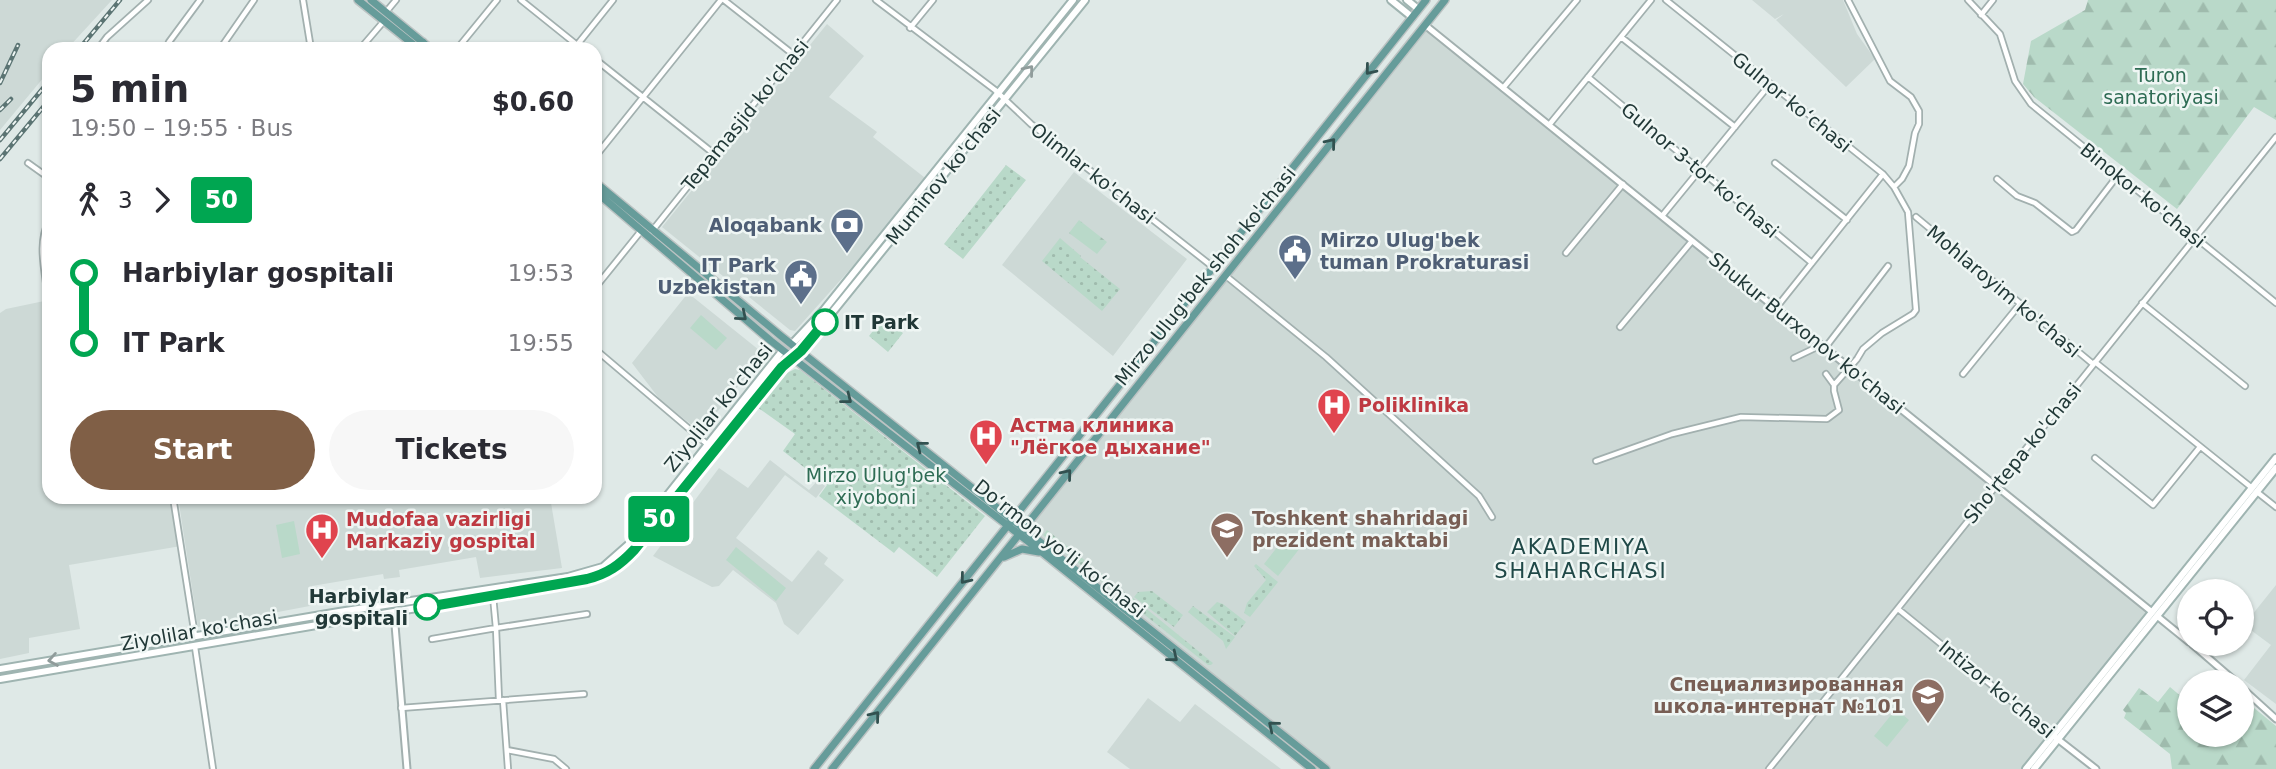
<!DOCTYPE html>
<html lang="en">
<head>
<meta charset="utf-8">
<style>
  :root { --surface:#fff; --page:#f7f7f7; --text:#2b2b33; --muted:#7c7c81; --accent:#805f46 }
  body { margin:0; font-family:"DejaVu Sans",sans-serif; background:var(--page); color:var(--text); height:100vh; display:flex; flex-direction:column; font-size:26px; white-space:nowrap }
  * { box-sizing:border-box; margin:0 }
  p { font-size:23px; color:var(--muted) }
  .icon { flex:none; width:38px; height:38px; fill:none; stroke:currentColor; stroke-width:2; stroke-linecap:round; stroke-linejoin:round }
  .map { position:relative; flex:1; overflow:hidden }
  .sheet { position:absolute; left:42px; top:42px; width:560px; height:462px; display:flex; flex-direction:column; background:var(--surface); border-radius:21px; box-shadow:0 2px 5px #0004 }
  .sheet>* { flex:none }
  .badge { padding:0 14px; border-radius:5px; font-size:24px; line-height:46px }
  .buttons { position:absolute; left:2177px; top:579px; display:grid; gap:14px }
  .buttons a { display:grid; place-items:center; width:77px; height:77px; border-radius:50%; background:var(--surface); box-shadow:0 2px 5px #0004; font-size:35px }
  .map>.badge { position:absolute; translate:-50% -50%; box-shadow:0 0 0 4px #fff }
  .legs { display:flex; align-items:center; gap:10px; height:77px; padding:0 28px; font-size:23px }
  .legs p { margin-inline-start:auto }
  .head { display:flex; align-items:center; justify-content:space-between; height:119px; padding:0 28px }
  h1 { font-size:38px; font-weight:700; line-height:52px }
  .cta { display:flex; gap:14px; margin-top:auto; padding:14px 28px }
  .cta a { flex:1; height:80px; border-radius:42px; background:var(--accent); color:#fff; font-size:28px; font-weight:700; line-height:80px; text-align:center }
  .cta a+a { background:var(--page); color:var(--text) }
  ul { padding:0 28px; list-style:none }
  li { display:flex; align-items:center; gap:24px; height:70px; font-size:26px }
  li i { display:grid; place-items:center; width:10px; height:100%; margin:0 9px; background:currentColor }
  li i::after { content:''; width:18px; height:18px; margin:-9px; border:5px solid; border-radius:50%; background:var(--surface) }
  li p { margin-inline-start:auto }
  li:first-child i { background:linear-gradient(#0000 50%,currentColor 0) }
  li:last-child i { background:linear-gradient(currentColor 50%,#0000 0) }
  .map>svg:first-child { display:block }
</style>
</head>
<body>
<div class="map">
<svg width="2276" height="769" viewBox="0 0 2276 769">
  <defs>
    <pattern id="grass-dots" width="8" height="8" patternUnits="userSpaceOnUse" patternTransform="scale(1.75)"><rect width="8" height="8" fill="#b9d9c9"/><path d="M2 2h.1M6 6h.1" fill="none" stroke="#9fbbad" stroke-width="1.8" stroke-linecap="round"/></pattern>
    <pattern id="forest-firs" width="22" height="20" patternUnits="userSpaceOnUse" patternTransform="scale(1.75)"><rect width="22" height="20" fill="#b9d9c9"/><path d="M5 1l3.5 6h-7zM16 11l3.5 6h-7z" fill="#9fbbad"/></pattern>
  </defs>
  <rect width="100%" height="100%" fill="#dfe9e7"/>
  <path fill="#cdd9d6" d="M 0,0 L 112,0 L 67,49 L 49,49 L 49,71 L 0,130 Z
    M 1752,0 L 1843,0 L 1857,34 L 1875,59 L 1846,87 L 1776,20 L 1784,14 L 1775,19 Z
    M 827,24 L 864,56 L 829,97 L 877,132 L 873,137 L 929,181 L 795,331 L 790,330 L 662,227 Z
    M 1425,25 L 2152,612 L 2026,769 L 1326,769 L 1025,527 Z
    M 1074,172 L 1187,259 L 1113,356 L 1002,265 Z
    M 688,293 L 764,354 L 701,432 L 661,401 L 632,363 Z
    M 49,300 L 49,497 L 171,497 L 181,546 L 69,565 L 80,629 L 29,638 L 29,653 L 0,659 L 0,313 L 6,309 Z
    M 770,460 L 809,490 L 818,480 L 825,486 L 816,498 L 785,475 L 736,538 L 792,582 L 818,550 L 828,558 L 824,564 L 844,580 L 798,635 L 784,624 L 776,603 L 733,570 L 719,586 L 712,587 L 653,556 L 719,468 L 748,488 Z
    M 178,497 L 550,497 L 562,568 L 480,578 L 476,557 L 399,570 L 400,577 L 384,579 L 383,574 L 312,586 L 315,605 L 198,627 Z
    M 2276,585 L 2276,704 L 2244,680 L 2271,645 L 2244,625 Z
    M 1148,698 L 1180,722 L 1195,704 L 1281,769 L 1130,769 L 1107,752 Z"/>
  <path fill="url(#grass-dots)" d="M 1006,165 L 1026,180 L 963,259 L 944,244 Z
    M 1060,238 L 1081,256 L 1080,257 L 1120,289 L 1102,311 L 1042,261 Z
    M 883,318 L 903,333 L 888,352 L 869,336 Z
    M 795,369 L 800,370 L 985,516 L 937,577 L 899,547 L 894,553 L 819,496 L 827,485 L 783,451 L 795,434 L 757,407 L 787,373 Z
    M 1047,530 L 1128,595 L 1127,597 L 1124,599 L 1043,535 Z
    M 1256,564 L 1278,582 L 1250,617 L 1244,613 L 1247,603 L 1266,580 L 1254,566 Z
    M 1152,591 L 1183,615 L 1174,627 L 1134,597 L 1138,592 Z
    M 1133,598 L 1213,663 L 1211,665 L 1208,665 L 1131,604 L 1130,602 Z
    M 1217,602 L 1223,604 L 1246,622 L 1235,636 L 1207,612 Z
    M 1193,606 L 1235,637 L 1226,649 L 1223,641 L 1188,612 Z"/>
  <path fill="url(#forest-firs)" d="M 2088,0 L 2276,0 L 2276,120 L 2254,107 L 2177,209 L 2034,97 L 2023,84 L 2031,41 L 2085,10 Z
    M 1079,220 L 1107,242 L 1097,254 L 1069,233 Z
    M 2170,687 L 2189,703 L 2189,735 L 2242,735 L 2242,698 L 2276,726 L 2276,769 L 2172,769 L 2170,754 L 2124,718 L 2126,713 L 2123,710 L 2139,688 L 2158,702 Z"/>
  <path fill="#b9d9c9" d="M 701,315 L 727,338 L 716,350 L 690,328 Z
    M 294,521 L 300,554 L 282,558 L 276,525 Z
    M 1285,537 L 1300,548 L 1278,576 L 1264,564 Z
    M 736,547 L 786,588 L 776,601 L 726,560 Z
    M 1896,709 L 1909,720 L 1887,747 L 1874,736 Z"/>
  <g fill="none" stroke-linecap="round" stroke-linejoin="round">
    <g stroke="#a2b0af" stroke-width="8">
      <path id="minor" d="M 303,0 L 311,49
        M 521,0 L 582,49
        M 724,0 L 794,55
        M 876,0 L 995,90 L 1031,124 L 1213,267
        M 1848,0 L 1890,81 L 1911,97 L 1919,111 L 1919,124 L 1915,133 L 1909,166 L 1902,179 L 1894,187
        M 1968,0 L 2000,34 L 2015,81 L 2031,104 L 2276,303
        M 386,12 L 396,0
        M 1981,15 L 1993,0
        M 910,28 L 933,0
        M 1621,37 L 1735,127
        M 577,45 L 613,0
        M 98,49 L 107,37 L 148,0
        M 166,49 L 169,42 L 200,0
        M 220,49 L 254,0
        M 360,49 L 384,21
        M 457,49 L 497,0
        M 595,59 L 713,153
        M 1588,77 L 1812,263
        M 1503,88 L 1577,0
        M 1549,125 L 1651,0
        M 595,157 L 721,0
        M 28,163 L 49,178
        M 1775,163 L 1847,220
        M 1997,179 L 2017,196 L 2035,203 L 2072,232 L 2076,230 L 2118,175
        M 1662,216 L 1770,84
        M 1916,217 L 2093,364
        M 49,220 C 39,241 43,261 46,283 L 49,287
        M 652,231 L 837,0
        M 1566,253 L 1623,184
        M 1226,276 L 1326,357 L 1479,496 L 1492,517
        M 595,288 L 641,231
        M 2142,303 L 2245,386
        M 1776,308 L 1883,174
        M 1620,327 L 1692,241
        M 1825,348 L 1888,266
        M 595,349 L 707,444
        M 1794,358 L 1813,349 L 1819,343
        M 2095,362 L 2252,488
        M 1826,374 L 1834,385
        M 1963,374 L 2020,304
        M 2095,458 L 2153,505 L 2200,447
        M 1596,461 L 1672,434 L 1741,417 L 1827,419 L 1839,410 L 1834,391 L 1834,385 L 1857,359 L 1863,349 L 1882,333 L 1913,314 L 1916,310 L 1908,212 L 1894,187 L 1883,174 L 1666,0
        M 2257,492 L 2276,507
        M 173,497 L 195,636
        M 1898,609 L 2053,735
        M 432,639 L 496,628 L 493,596
        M 195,647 L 213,769
        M 499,700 L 496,628 L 587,614
        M 503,700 L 508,769
        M 401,708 L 584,694
        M 507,750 L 554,759 L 566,769
        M 1769,769 L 2276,137"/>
    </g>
    <g stroke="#a2b0af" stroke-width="9">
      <path id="tertiary" d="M 1425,25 L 2152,612
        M 394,613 L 407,769
        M 2157,616 L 2189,642
        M 2192,644 L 2236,682
        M 2242,688 L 2276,719
        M 2055,737 L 2096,769"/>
    </g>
    <g stroke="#9fb4b1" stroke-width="10">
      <path id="secondary" d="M 1391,0 L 1412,17
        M 1407,0 L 1418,9
        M 792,344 L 824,310 L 1073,0
        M 801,351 L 1085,0
        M 0,669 L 339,612 L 568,577 L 603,567 L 628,545 L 783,350
        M 0,679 L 587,579 L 612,570 L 634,550 L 781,367 L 793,357
        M 2026,769 L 2276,458
        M 2034,769 L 2276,468"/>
    </g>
    <g stroke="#bcc3c3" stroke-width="10">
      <path id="primary" d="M 358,0 L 419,49 L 423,42
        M 371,0 L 431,49
        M 595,182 L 781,336 L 1326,769
        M 595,191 L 771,341 L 1043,553 L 1312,769
        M 1004,557 L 1022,549 L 1039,552
        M 814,769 L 1426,0
        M 832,769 L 1445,0"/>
    </g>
    <use href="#minor" stroke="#fff" stroke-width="4.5"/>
    <use href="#tertiary" stroke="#fff" stroke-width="5"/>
    <use href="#secondary" stroke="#fff" stroke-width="6"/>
    <use href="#primary" stroke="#669c9a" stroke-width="7"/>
    <g stroke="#5b7473" stroke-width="4.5">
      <path id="rail" d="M 79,49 L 120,0
        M 0,83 L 18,45
        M 0,110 L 11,99
        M 0,140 L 49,81
        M 0,159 L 49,100"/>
    </g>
    <use href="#rail" stroke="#eff6f4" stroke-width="2" stroke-dasharray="5" stroke-linecap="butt"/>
  </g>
  <defs><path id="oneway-chevron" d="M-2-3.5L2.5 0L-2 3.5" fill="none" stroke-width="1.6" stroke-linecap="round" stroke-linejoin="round" transform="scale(1.75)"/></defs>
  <g stroke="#909c9b">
    <use href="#oneway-chevron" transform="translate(1029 70) rotate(-51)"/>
    <use href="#oneway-chevron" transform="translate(53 660) rotate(170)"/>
  </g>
  <g stroke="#325150">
    <use href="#oneway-chevron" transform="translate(1370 70) rotate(129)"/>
    <use href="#oneway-chevron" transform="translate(1331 143) rotate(-51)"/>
    <use href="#oneway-chevron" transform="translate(742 316) rotate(40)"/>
    <use href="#oneway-chevron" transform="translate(847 399) rotate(38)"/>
    <use href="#oneway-chevron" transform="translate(921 446) rotate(-142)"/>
    <use href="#oneway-chevron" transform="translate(1067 474) rotate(-51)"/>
    <use href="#oneway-chevron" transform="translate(965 579) rotate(129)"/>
    <use href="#oneway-chevron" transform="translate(1173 657) rotate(39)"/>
    <use href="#oneway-chevron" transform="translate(875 716) rotate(-51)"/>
    <use href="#oneway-chevron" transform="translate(1273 726) rotate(-141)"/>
  </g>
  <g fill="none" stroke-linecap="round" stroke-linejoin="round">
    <g stroke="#fff" stroke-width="16">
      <path id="line-1" d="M 427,607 L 587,579 C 607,574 620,565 634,550 L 782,367 L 801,351 L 825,322"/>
    </g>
    <use href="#line-1" stroke="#00a651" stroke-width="10"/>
  </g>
  <defs>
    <g id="bank-pin" transform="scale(1.75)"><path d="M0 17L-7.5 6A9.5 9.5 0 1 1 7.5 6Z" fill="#5c6f8a" stroke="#eff6f4"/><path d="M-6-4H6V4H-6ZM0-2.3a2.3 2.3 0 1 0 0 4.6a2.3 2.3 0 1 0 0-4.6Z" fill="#fff"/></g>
    <g id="civic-pin" transform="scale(1.75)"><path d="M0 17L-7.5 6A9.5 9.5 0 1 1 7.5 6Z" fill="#5c6f8a" stroke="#eff6f4"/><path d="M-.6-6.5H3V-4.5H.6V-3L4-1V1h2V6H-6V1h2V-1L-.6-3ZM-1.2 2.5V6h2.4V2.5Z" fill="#fff"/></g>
    <g id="hospital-pin" transform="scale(1.75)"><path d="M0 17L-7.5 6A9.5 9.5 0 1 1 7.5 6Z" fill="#e0444e" stroke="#eff6f4"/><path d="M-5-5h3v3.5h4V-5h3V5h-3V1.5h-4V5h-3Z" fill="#fff"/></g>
    <g id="school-pin" transform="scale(1.75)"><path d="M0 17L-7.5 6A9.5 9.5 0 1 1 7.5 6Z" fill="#8d6e63" stroke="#eff6f4"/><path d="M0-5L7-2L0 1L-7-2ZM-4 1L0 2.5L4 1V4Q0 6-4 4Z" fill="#fff"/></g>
  </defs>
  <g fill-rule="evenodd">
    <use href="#bank-pin" x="847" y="225"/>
    <use href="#civic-pin" x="1295" y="251"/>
    <use href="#civic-pin" x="801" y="276"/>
    <use href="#hospital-pin" x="1334" y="405"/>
    <use href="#hospital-pin" x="986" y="436"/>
    <use href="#school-pin" x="1227" y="529"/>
    <use href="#hospital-pin" x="322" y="530"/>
    <use href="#school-pin" x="1928" y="695"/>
  </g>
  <g fill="#fff" stroke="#00a651" stroke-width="3.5">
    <circle cx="825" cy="322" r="12"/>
    <circle cx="427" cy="607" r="12"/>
  </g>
  <g text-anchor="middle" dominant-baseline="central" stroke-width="5" stroke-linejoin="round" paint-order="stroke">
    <g font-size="19" fill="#2e6c54" stroke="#eff6f4">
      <text x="2161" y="75">Turon<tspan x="2161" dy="22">sanatoriyasi</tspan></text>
      <text x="876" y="475">Mirzo Ulug'bek<tspan x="876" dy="22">xiyoboni</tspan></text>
    </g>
    <g font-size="19" fill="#213837" stroke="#eff6f4">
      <text transform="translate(1792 102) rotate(39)">Gulnor koʻchasi</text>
      <text transform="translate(745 115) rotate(-51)">Tepamasjid ko'chasi</text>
      <text transform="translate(1700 170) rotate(40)">Gulnor 3-tor koʻchasi</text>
      <text transform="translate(1093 173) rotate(38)">Olimlar ko'chasi</text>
      <text transform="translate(943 176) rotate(-51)">Muminov ko'chasi</text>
      <text transform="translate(2143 195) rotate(39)">Binokor ko'chasi</text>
      <text transform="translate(1205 276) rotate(-51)">Mirzo Ulug'bek shoh ko'chasi</text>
      <text transform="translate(2004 291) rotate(40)">Mohlaroyim ko'chasi</text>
      <text transform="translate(1807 333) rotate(39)">Shukur Burxonov ko'chasi</text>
      <text transform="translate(718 407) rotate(-51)">Ziyolilar ko'chasi</text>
      <text transform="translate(2022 453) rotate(-51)">Sho'rtepa ko'chasi</text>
      <text transform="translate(1060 548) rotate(38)">Do‘rmon yo‘li ko‘chasi</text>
      <text transform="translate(199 630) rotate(-10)">Ziyolilar ko'chasi</text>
      <text transform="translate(1997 689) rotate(39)">Intizor ko'chasi</text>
    </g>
    <g font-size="19" font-weight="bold" fill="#4e5e75" stroke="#eff6f4" text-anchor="end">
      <text x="822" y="225">Aloqabank</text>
      <text x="1320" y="240" text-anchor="start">Mirzo Ulug'bek<tspan x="1320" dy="22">tuman Prokraturasi</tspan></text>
      <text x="776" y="265">IT Park<tspan x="776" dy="22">Uzbekistan</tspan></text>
    </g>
    <g font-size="19" font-weight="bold" fill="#213837" stroke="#eff6f4" text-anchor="start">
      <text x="844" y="322">IT Park</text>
      <text x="408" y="596" text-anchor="end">Harbiylar<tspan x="408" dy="22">gospitali</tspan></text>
    </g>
    <g font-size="19" font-weight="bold" fill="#be3a42" stroke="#eff6f4" text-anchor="start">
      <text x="1358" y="405">Poliklinika</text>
      <text x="1010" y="425">Астма клиника<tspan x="1010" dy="22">"Лёгкое дыхание"</tspan></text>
      <text x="346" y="519">Mudofaa vazirligi<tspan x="346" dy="22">Markaziy gospital</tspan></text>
    </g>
    <g font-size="19" font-weight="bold" fill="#785e54" stroke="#eff6f4" text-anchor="start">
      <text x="1252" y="518">Toshkent shahridagi<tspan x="1252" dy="22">prezident maktabi</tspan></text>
      <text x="1904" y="684" text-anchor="end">Специализированная<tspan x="1904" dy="22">школа-интернат №101</tspan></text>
    </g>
    <g font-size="21" letter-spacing="2" fill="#1f4847" stroke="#eff6f4">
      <text x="1581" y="547">AKADEMIYA<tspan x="1581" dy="24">SHAHARCHASI</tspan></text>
    </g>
  </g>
</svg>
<div class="buttons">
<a><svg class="icon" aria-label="locate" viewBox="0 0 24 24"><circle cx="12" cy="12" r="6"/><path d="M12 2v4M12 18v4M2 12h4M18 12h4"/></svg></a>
<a><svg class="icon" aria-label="layers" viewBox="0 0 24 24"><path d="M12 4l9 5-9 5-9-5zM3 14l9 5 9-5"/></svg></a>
</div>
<b class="badge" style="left:659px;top:519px;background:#00a651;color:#fff">50</b>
<section class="sheet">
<div class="head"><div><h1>5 min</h1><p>19:50 – 19:55 · Bus</p></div><b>$0.60</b></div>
<div class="legs"><svg class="icon" aria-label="walk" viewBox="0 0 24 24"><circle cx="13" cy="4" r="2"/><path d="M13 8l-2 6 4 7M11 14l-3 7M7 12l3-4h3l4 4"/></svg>3<svg class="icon" aria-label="forward" viewBox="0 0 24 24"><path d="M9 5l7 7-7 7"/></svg><b class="badge" style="background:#00a651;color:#fff">50</b></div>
<ul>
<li><i style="color:#00a651"></i><b>Harbiylar gospitali</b><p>19:53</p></li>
<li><i style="color:#00a651"></i><b>IT Park</b><p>19:55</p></li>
</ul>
<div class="cta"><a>Start</a><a>Tickets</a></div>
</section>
</div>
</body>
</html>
